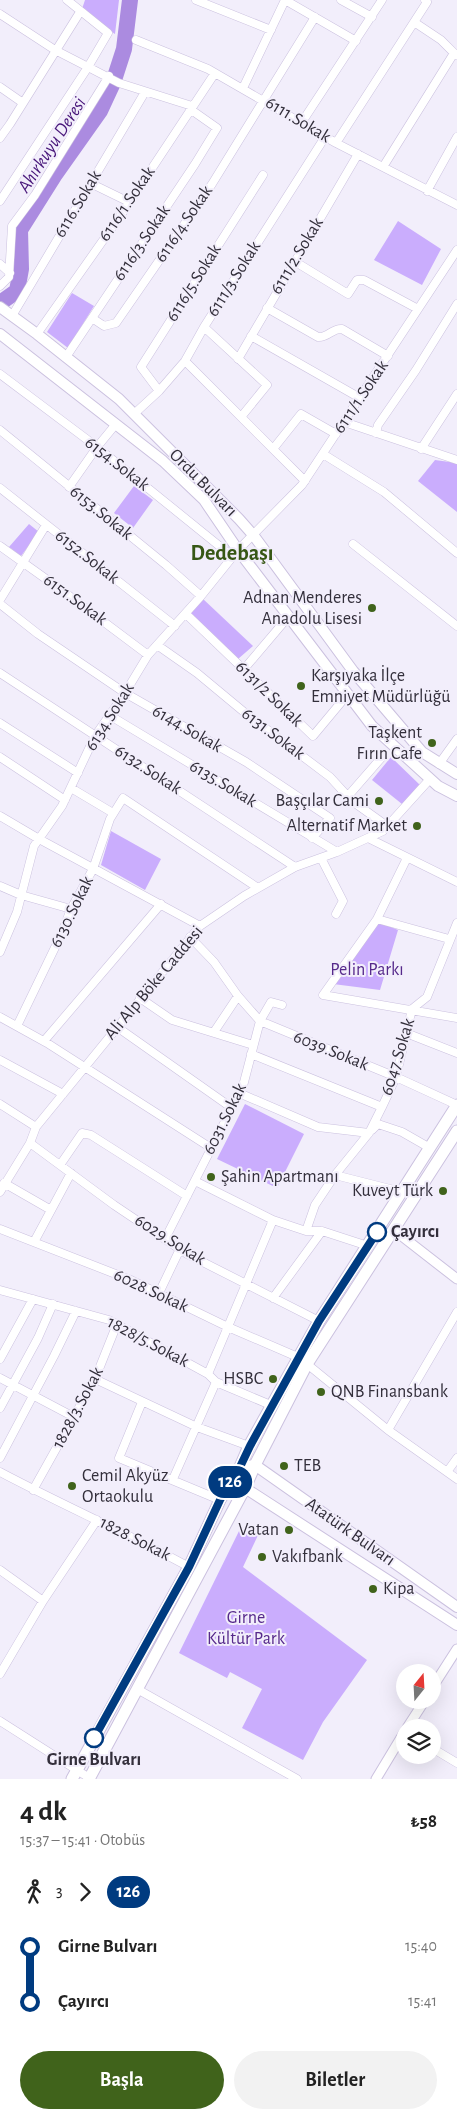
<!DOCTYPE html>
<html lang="tr">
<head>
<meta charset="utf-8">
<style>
  :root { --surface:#fff; --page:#f2f2f2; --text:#222; --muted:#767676; --accent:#40631b }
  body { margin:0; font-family:"Alegreya Sans",sans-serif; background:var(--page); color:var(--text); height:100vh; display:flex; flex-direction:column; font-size:19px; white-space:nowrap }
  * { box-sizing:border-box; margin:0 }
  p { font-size:16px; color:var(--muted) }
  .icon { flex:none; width:28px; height:28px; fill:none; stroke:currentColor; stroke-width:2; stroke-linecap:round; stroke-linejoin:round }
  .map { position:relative; height:1779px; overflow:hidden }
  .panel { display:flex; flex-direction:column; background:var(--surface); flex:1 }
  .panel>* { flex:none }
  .badge { padding:0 10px; border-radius:16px; font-size:18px; line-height:32px }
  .needle { width:32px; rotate:18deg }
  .fabs { position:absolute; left:396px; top:1664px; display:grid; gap:10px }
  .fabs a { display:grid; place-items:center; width:45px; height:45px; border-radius:50%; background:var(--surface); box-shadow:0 5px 20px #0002; font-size:25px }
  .map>.badge { position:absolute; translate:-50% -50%; box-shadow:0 0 0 2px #fff }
  .legs { display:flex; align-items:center; gap:8px; height:55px; padding:0 20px; font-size:16px }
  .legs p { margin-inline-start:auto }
  .headline { display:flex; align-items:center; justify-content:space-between; height:85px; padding:0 20px }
  h1 { font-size:28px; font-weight:600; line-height:38px }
  .cta { display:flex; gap:10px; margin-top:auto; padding:10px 20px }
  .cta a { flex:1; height:58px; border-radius:30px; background:var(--accent); color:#fff; font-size:20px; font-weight:600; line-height:58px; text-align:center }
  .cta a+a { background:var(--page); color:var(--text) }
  ul { padding:0 20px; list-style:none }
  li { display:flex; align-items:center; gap:18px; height:55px; font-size:19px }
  li i { display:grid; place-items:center; width:8px; height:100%; margin:0 6px; background:currentColor }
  li i::after { content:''; width:12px; height:12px; margin:-6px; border:4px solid; border-radius:50%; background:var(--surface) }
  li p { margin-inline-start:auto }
  li:first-child i { background:linear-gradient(#0000 50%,currentColor 0) }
  li:last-child i { background:linear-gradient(currentColor 50%,#0000 0) }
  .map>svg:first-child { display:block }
</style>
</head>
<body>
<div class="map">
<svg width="457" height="1779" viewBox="0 0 457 1779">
  <rect width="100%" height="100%" fill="#f2eefb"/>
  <path fill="#caadfd" d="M 85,0 L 119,0 L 115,34 L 81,12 Z
    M 398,221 L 441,249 L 422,285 L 374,260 Z
    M 72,293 L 94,306 L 68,348 L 47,332 Z
    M 435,460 L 457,463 L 457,512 L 418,481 Z
    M 134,486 L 153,500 L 133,528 L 114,513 Z
    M 29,524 L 39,532 L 21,556 L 9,547 Z
    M 202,598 L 253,646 L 238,659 L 188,613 Z
    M 391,757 L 420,785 L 402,804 L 372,780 Z
    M 111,831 L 161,859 L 145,890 L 101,865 Z
    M 379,922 L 398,930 L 380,990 L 333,984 Z
    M 245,1104 L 304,1134 L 277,1188 L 217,1159 Z
    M 241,1527 L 259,1533 L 243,1567 L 367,1660 L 323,1722 L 303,1760 L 242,1728 L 262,1689 L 230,1672 L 227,1678 L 179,1653 Z"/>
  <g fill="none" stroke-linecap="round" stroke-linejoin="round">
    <path stroke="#ab8be0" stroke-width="16" d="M 0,303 L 17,291 L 21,269 L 20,230 L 54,176 L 100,111 L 113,83 L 124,49 L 130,0"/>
    <g stroke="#cbc1df" stroke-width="9">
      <path id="minor" d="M 196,0 L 271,30
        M 285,0 L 356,41
        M 341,0 L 372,17
        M 0,14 L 55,50 L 88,67 L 119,83 L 192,106
        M 414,22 L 441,40 L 456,55
        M 136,40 L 208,69 L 336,143 L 457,205
        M 0,87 L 23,103
        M 243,88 L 285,0
        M 302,122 L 382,0
        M 0,138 L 10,124 L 80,12
        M 336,143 L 427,2 L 425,0
        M 383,167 L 454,53
        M 90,183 L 129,202
        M 427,191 L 457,137
        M 0,201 L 88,67 L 108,33 L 67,0
        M 294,261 L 348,294 L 357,280 L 364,280 L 418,309
        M 0,264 L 10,273
        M 0,286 L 9,277 L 12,226 L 35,195 L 109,76
        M 267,308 L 318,337 C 328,338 332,328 342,329 L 388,356
        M 12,316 L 145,92
        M 92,318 L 104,326 L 116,323 L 212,184 L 315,17
        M 204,327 L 267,385 L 241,417
        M 37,334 L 123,212 L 215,73
        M 251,336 L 360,398
        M 66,357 L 195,164 L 217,128 L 190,109
        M 238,359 L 358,154
        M 185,361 L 305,481
        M 0,374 L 97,447 L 233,557
        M 159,391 L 141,367 L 263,175
        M 134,414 L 159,391 L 185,361 L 204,327 L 325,137
        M 344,422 L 457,460
        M 0,430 L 166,565 L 201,596
        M 376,433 L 378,425 L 416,370 L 457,304
        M 273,449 L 301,414 L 336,434
        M 421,449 L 457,394
        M 323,454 L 384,492 L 457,553
        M 69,487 L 97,447 L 116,424
        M 0,488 L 175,626
        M 353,544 L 457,626
        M 0,546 L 60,589 L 148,655
        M 0,600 L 46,525
        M 0,604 L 38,634 L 125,693 L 246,762 L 330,818 L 312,838
        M 186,614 L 313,736 L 348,694
        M 157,645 L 197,673 L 244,712 L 330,777 L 352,801 L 387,826
        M 244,669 L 289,616
        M 0,673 L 295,867
        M 109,715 L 337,852
        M 0,723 L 78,773
        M 0,757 L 65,800
        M 439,764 L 457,739
        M 71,788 L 113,813
        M 348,796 L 382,757
        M 0,816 L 39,839 L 200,926
        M 368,838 L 457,882
        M 321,858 L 343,901 L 336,914
        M 407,858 L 377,919 L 323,995 L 457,1018
        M 0,886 L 21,895 L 71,909
        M 377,919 L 449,939
        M 190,937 L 214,962 L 238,996 L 260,1021 L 396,1077 L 457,1105
        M 0,952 L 17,912 L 34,846 L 62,806 L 95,736 L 125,693 L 148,655 L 201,596 L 238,550 L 302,485 L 457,250
        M 140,998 L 172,1020 L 253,1045
        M 412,1009 L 427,997 L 457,923
        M 0,1017 L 47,1043 L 211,1148
        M 17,1026 L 61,935 L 71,909 L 93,869 L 110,819 L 123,798 L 258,888
        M 117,1027 L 232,1108
        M 214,1032 L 238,996
        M 406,1033 L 457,1053
        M 44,1041 L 161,904
        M 251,1054 L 382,1107
        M 0,1060 L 63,1094
        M 239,1093 L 318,1127 L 369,1133
        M 0,1104 L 36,1127
        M 372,1130 L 378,1124 L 402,1132 L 430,1148
        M 30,1143 L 114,1205 L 187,1254 L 319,1321
        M 60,1165 L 82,1133 L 91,1135 L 187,1196
        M 335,1175 L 402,1192
        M 195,1181 L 273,1220 L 306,1231 L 322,1231 L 368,1246
        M 4,1183 L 51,1210
        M 0,1192 L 30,1143 L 36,1127 L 200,926 L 244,896 L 295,867 L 337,852 L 383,831 L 430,779
        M 0,1229 L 131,1280 L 228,1327 L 300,1358
        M 306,1231 L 315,1205 L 335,1175 L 369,1133 L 382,1107 L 396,1077 L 412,1009
        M 165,1239 L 243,1086 L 260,1021 L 271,1002 L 282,1005
        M 34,1242 L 71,1173
        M 0,1290 L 109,1320 L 208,1374
        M 159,1293 L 180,1249
        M 273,1298 L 322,1231
        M 0,1359 L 33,1299
        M 307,1364 L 388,1430 L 457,1479
        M 0,1378 L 74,1417
        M 95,1379 L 197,1427 L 249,1446
        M 216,1382 L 273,1406
        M 142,1402 L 119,1458 L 220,1500
        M 0,1408 L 38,1338 L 53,1304
        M 388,1430 L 457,1312
        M 0,1458 L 54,1356 L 76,1311
        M 0,1472 C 62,1505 127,1533 189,1567
        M 447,1472 L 457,1458
        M 173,1479 L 216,1382 L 208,1374 L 273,1220
        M 33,1490 L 95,1379 L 117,1324
        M 0,1570 L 43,1601
        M 0,1674 L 43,1601 L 97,1520
        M 137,1689 L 297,1779
        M 0,1721 L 91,1779
        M 432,1748 L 457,1763"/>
    </g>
    <g stroke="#cbc1df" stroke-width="11">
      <path id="tertiary" d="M 394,1230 L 457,1279
        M 432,1688 L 457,1649
        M 407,1728 L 425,1700
        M 376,1779 L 405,1731"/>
    </g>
    <g stroke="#cbc1df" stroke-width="12">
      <path id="secondary" d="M 0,307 L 37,334 L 119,399 L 239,519 L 254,536 L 353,671 L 422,752 L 457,774
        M 0,334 L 163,461 L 204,500 L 238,550 L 372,726 L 438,786 L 457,796
        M 240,1467 L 255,1465 L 457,1607
        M 245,1488 L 457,1625"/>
    </g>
    <g stroke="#cbc1df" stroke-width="13">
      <path id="primary" d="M 72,1779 L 189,1567 L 220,1500 L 240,1467 L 249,1446 L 319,1321 L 457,1105
        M 89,1779 L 245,1488 L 255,1465 L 307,1364 L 457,1131"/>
    </g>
    <use href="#minor" stroke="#fff" stroke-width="8"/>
    <use href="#tertiary" stroke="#fff" stroke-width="9"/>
    <use href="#secondary" stroke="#fff" stroke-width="10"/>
    <use href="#primary" stroke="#fff" stroke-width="11"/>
  </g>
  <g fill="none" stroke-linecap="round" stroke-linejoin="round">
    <g stroke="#fff" stroke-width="11">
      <path id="line-1" d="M 94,1738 L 189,1567 L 220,1500 L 240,1467 L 250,1446 L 319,1321 L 377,1232"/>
    </g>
    <use href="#line-1" stroke="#003b80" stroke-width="8"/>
  </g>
  <g fill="#40631b" stroke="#f2eefb" stroke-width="2">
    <circle cx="372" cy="608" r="5"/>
    <circle cx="301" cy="686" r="5"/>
    <circle cx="432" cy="743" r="5"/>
    <circle cx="379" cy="801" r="5"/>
    <circle cx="417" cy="826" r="5"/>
    <circle cx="211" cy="1177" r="5"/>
    <circle cx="443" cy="1191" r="5"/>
    <circle cx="273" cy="1379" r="5"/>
    <circle cx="321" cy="1392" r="5"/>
    <circle cx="284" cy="1466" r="5"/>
    <circle cx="72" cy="1486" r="5"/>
    <circle cx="289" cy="1530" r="5"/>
    <circle cx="262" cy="1557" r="5"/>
    <circle cx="373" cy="1589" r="5"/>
  </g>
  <g fill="#fff" stroke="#003b80" stroke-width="2.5">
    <circle cx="377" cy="1232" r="9"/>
    <circle cx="94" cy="1738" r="9"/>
  </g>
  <g text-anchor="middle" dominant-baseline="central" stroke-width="4" stroke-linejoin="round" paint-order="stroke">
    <g font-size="18" fill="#332f3b" stroke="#f2eefb">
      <text transform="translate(298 120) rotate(31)">6111.Sokak</text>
      <text transform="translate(78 204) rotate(-59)">6116.Sokak</text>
      <text transform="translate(127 204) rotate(-56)">6116/1.Sokak</text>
      <text transform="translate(184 224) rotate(-56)">6116/4.Sokak</text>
      <text transform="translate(142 243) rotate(-56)">6116/3.Sokak</text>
      <text transform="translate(297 256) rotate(-59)">6111/2.Sokak</text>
      <text transform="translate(234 279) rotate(-58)">6111/3.Sokak</text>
      <text transform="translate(194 283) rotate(-58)">6116/5.Sokak</text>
      <text transform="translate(361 397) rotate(-56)">6111/1.Sokak</text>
      <text transform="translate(117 464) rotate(38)">6154.Sokak</text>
      <text transform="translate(203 483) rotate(45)">Ordu Bulvarı</text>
      <text transform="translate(101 513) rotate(39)">6153.Sokak</text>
      <text transform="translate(87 557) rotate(38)">6152.Sokak</text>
      <text transform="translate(75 600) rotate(36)">6151.Sokak</text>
      <text transform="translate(269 694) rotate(44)">6131/2 Sokak</text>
      <text transform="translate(110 717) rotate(-58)">6134.Sokak</text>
      <text transform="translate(187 729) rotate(30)">6144.Sokak</text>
      <text transform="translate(273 734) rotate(37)">6131.Sokak</text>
      <text transform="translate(148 770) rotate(33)">6132.Sokak</text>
      <text transform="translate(223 784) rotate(31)">6135.Sokak</text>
      <text transform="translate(72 912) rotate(-64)">6130.Sokak</text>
      <text transform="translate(154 983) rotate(-50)">Ali Alp Böke Caddesi</text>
      <text transform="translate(331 1051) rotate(22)">6039.Sokak</text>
      <text transform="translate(398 1057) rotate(-73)">6047.Sokak</text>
      <text transform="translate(225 1119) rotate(-64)">6031.Sokak</text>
      <text transform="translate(170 1240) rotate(32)">6029.Sokak</text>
      <text transform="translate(151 1291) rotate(25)">6028.Sokak</text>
      <text transform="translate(148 1342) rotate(28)">1828/5.Sokak</text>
      <text transform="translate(78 1408) rotate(-62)">1828/3.Sokak</text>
      <text transform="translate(350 1532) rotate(35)">Atatürk Bulvarı</text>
      <text transform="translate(135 1539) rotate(27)">1828.Sokak</text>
    </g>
    <g font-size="18" fill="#332f3b" stroke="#f2eefb" text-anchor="end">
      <text x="362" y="598">Adnan Menderes<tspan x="362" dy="21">Anadolu Lisesi</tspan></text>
      <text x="311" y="676" text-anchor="start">Karşıyaka İlçe<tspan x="311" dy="21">Emniyet Müdürlüğü</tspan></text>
      <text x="422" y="733">Taşkent<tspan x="422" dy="21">Fırın Cafe</tspan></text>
      <text x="369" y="801">Başçılar Cami</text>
      <text x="407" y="826">Alternatif Market</text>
      <text x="221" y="1177" text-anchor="start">Şahin Apartmanı</text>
      <text x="433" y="1191">Kuveyt Türk</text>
      <text x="263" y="1379">HSBC</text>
      <text x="331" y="1392" text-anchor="start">QNB Finansbank</text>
      <text x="294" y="1466" text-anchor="start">TEB</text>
      <text x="82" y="1476" text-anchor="start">Cemil Akyüz<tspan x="82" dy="21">Ortaokulu</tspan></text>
      <text x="279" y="1530">Vatan</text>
      <text x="272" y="1557" text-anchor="start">Vakıfbank</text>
      <text x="383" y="1589" text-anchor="start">Kipa</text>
    </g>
    <g font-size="18" fill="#56298b" stroke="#f2eefb">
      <text x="367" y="970">Pelin Parkı</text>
      <text x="246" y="1618">Girne<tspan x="246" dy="21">Kültür Park</tspan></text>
    </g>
    <g font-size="18" font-weight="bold" fill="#332f3b" stroke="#f2eefb" text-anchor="start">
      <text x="391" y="1232">Çayırcı</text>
      <text x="94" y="1760" text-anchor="middle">Girne Bulvarı</text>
    </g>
    <g font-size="19" font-style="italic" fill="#471579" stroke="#f2eefb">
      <text transform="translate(52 145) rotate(-57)">Ahırkuyu Deresi</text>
    </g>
    <g font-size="22" font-weight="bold" fill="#375715" stroke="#f2eefb">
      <text x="232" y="553">Dedebaşı</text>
    </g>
  </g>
</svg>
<div class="fabs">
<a><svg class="needle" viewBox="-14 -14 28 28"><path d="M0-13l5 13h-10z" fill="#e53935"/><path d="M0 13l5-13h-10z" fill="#767676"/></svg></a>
<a><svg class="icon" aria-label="layers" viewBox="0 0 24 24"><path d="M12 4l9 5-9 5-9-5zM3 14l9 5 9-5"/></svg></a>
</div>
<b class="badge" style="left:230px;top:1482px;background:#003b80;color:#fff">126</b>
</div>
<section class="panel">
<div class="headline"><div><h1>4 dk</h1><p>15:37 – 15:41 · Otobüs</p></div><b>₺58</b></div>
<div class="legs"><svg class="icon" aria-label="walk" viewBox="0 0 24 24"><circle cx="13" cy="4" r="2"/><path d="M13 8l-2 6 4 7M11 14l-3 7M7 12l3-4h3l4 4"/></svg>3<svg class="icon" aria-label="forward" viewBox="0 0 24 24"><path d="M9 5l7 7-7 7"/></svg><b class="badge" style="background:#003b80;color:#fff">126</b></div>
<ul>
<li><i style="color:#003b80"></i><b>Girne Bulvarı</b><p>15:40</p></li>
<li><i style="color:#003b80"></i><b>Çayırcı</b><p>15:41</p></li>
</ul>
<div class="cta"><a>Başla</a><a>Biletler</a></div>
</section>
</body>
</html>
